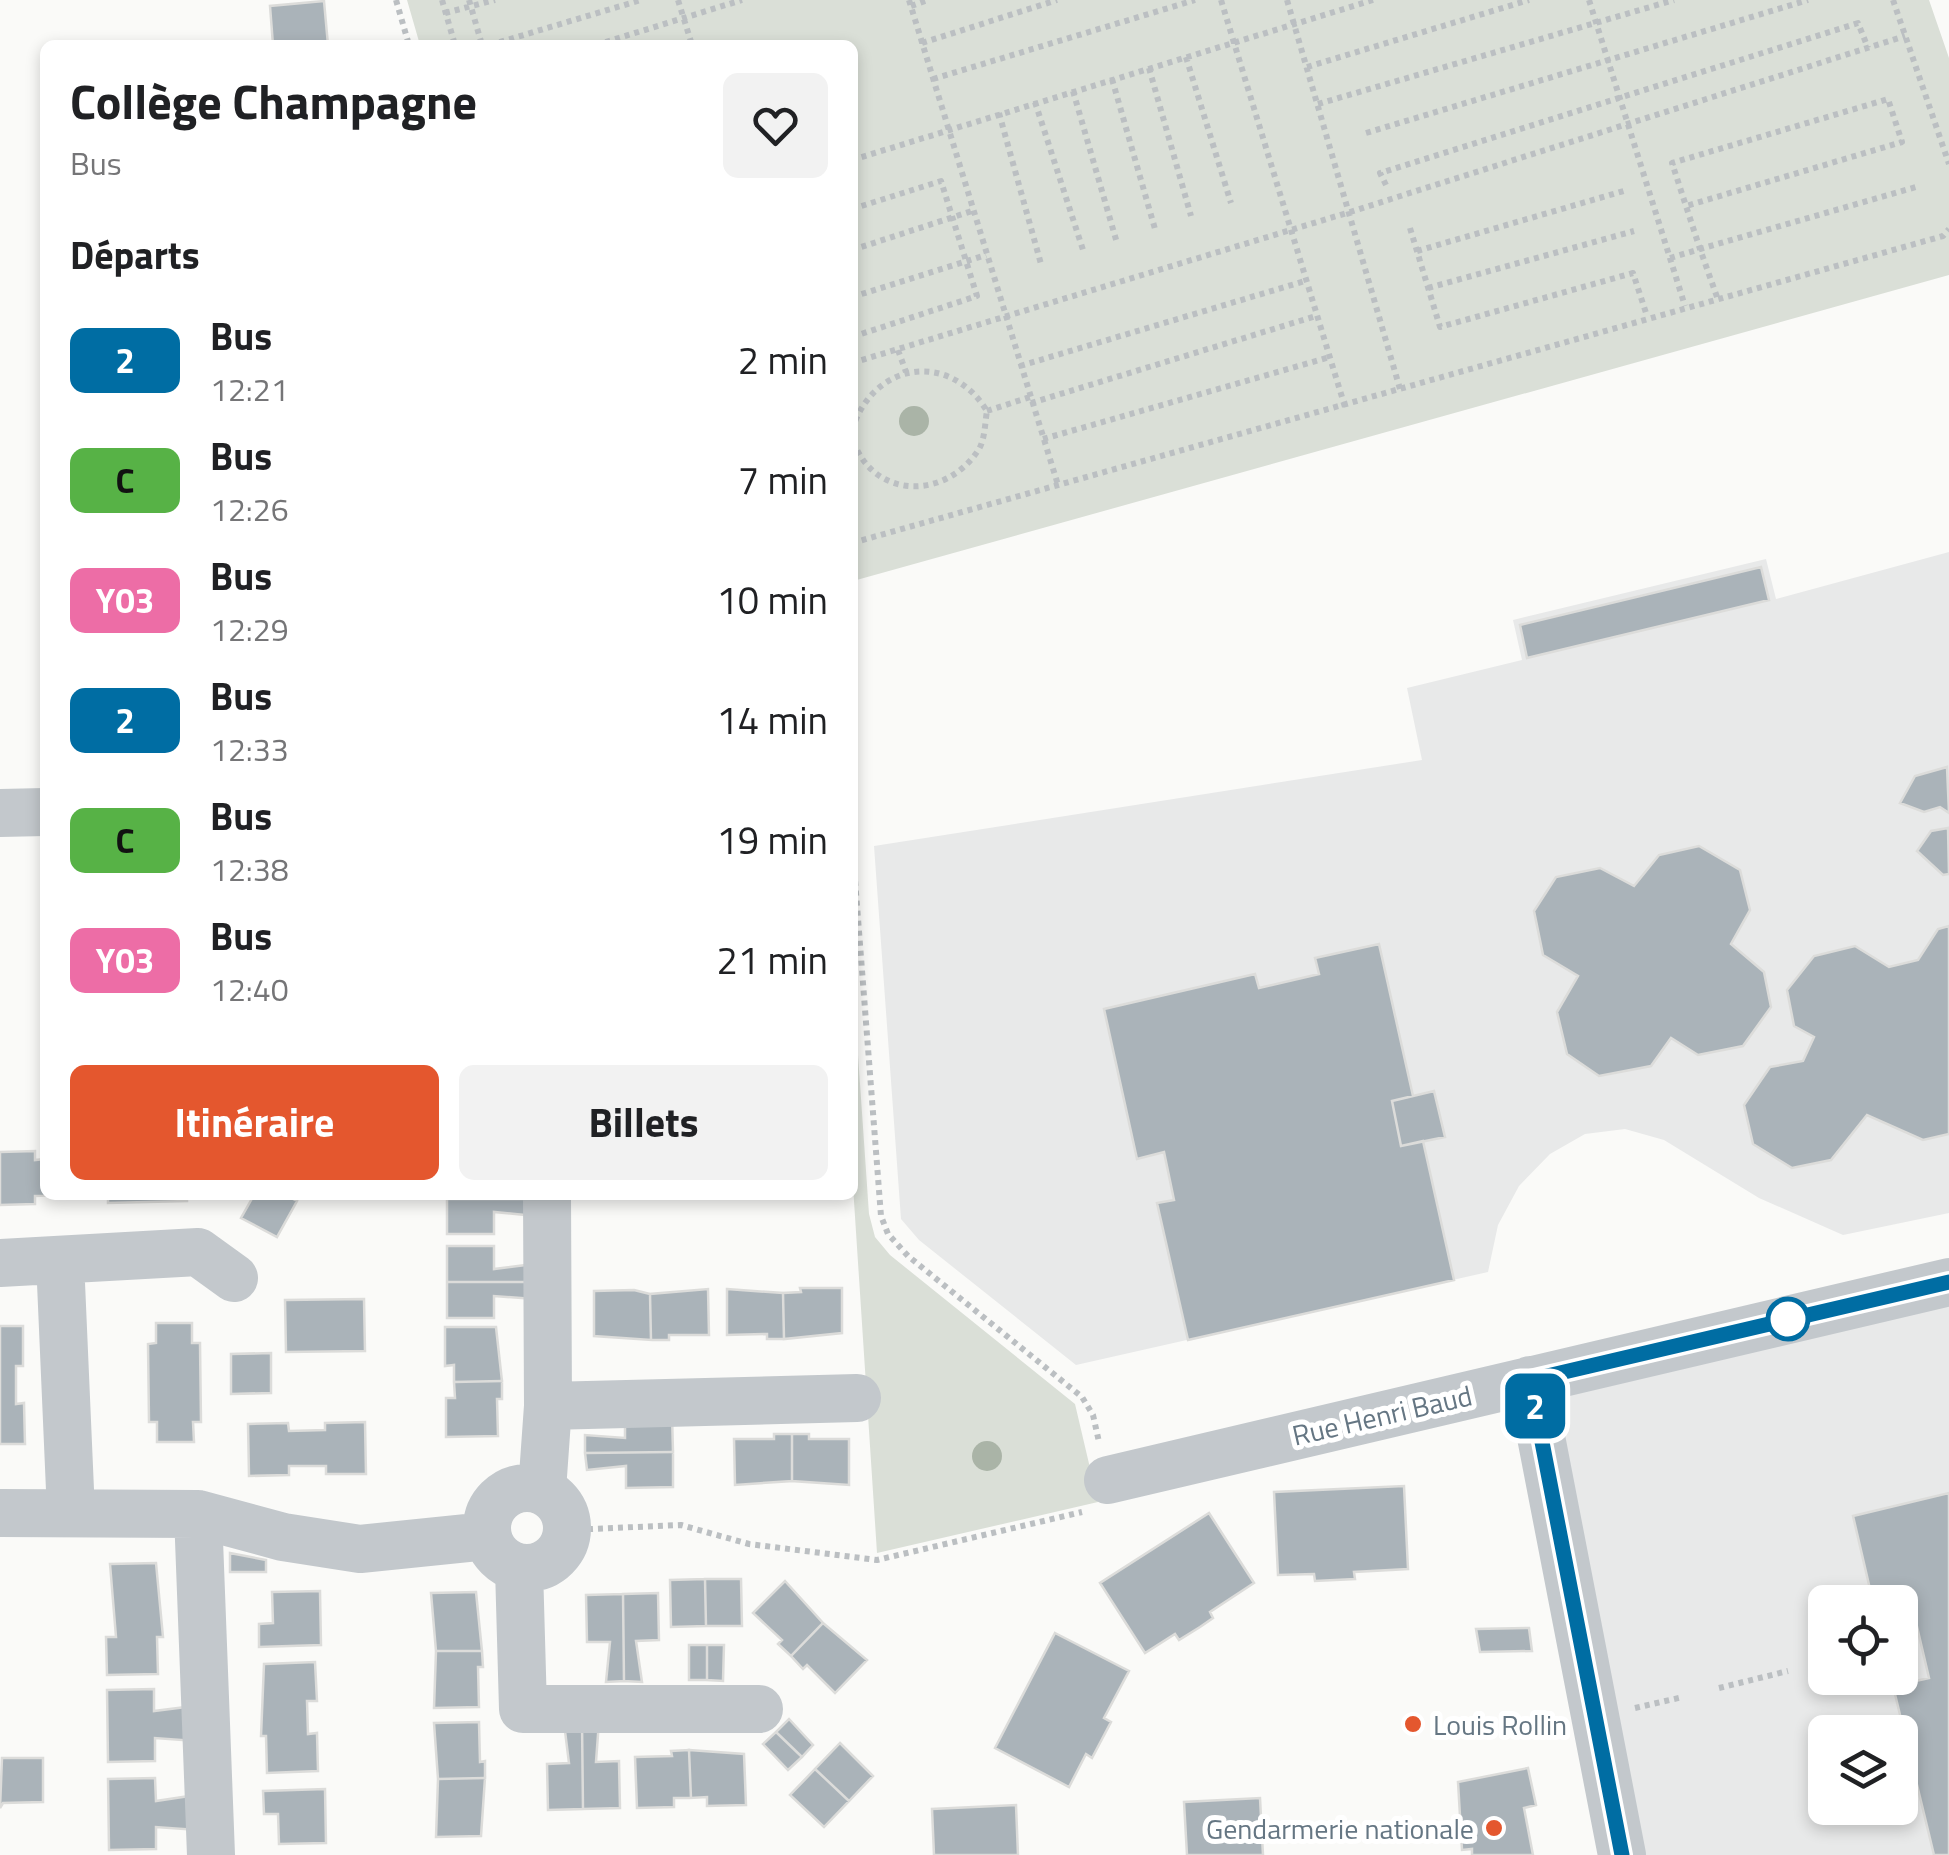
<!DOCTYPE html>
<html lang="fr">
<head>
<meta charset="utf-8">
<style>
  :root { --surface:#fff; --page:#f2f2f2; --text:#202124; --muted:#757577; --accent:#e4572e }
  body { margin:0; font-family:"Titillium Web",sans-serif; background:var(--page); color:var(--text); height:100vh; display:flex; flex-direction:column; font-size:38px; white-space:nowrap }
  * { box-sizing:border-box; margin:0 }
  p { font-size:32px; color:var(--muted) }
  .icon { flex:none; width:55px; height:55px; fill:none; stroke:currentColor; stroke-width:2; stroke-linecap:round; stroke-linejoin:round }
  .map { position:relative; flex:1; overflow:hidden }
  .details { position:absolute; left:40px; top:40px; width:818px; height:1160px; display:flex; flex-direction:column; background:var(--surface); border-radius:15px; box-shadow:0 5px 15px #0003 }
  .details>* { flex:none }
  .badge { padding:0 20px; border-radius:15px; font-size:35px; line-height:65px }
  .controls { position:absolute; left:1808px; top:1585px; display:grid; gap:20px }
  .controls a { display:grid; place-items:center; width:110px; height:110px; border-radius:15px; background:var(--surface); box-shadow:0 5px 15px #0003; font-size:50px }
  .map>.badge { position:absolute; translate:-50% -50%; box-shadow:0 0 0 5px #fff }
  h2 { padding:0 30px; font-size:38px; line-height:90px }
  .round { display:grid; place-items:center; flex:none; width:105px; height:105px; border-radius:15px; background:var(--page) }
  .headline { display:flex; align-items:center; justify-content:space-between; height:170px; padding:0 30px }
  h1 { font-size:48px; font-weight:700; line-height:75px }
  .action { display:flex; gap:20px; margin-top:auto; padding:20px 30px }
  .action a { flex:1; height:115px; border-radius:15px; background:var(--accent); color:#fff; font-size:40px; font-weight:700; line-height:115px; text-align:center }
  .action a+a { background:var(--page); color:var(--text) }
  ul { padding:0; list-style:none }
  li { display:flex; align-items:center; gap:30px; height:120px; padding:0 30px }
  li div { flex:1 }
  li b { display:block; font-size:38px }
  li em { font-style:normal }
  li .badge { min-width:110px; font-weight:700; text-align:center }
  .map>svg:first-child { display:block }
</style>
</head>
<body>
<div class="map">
<svg width="1949" height="1855" viewBox="0 0 1949 1855">
  <rect width="100%" height="100%" fill="#fafaf8"/>
  <path fill="#e8e9e9" fill-rule="evenodd" d="M 1949,552 L 1949,1213 L 1843,1235 L 1759,1198 L 1664,1140 L 1625,1129 L 1585,1134 L 1550,1154 L 1519,1186 L 1498,1225 L 1488,1272 L 1076,1365 L 919,1240 L 901,1219 L 874,846 L 1422,760 L 1407,688 L 1522,660 L 1513,620 L 1766,559 L 1776,599 Z
    M 1949,1282 L 1949,1855 L 1622,1855 L 1530,1380 ZM 1825,1602 L 1900,1602 L 1900,1678 L 1825,1678 ZM 1825,1732 L 1900,1732 L 1900,1808 L 1825,1808 Z"/>
  <path fill="#dadfd7" d="M 407,0 L 1929,0 L 1949,58 L 1949,275 L 853,581 L 852,45 L 420,45 Z
    M 852,968 L 869,1214 L 875,1237 L 890,1255 L 1075,1404 L 1098,1502 L 877,1553 L 853,1186 Z"/>
  <path fill="#aab3b9" stroke="#dcdcda" stroke-width="2.5" d="M 324,1 L 328,45 L 273,45 L 270,6 Z
    M 1761,567 L 1769,600 L 1527,658 L 1520,625 Z
    M 1947,767 L 1949,813 L 1940,807 L 1924,812 L 1900,803 L 1915,776 Z
    M 1948,828 L 1949,874 L 1943,875 L 1917,851 L 1931,831 Z
    M 1699,846 L 1740,870 L 1750,910 L 1731,944 L 1764,972 L 1771,1007 L 1743,1046 L 1698,1055 L 1671,1038 L 1651,1066 L 1599,1076 L 1567,1054 L 1557,1012 L 1578,976 L 1543,955 L 1534,911 L 1556,877 L 1600,868 L 1634,886 L 1659,855 Z
    M 1949,926 L 1949,1134 L 1923,1140 L 1867,1115 L 1831,1160 L 1792,1168 L 1753,1144 L 1744,1105 L 1770,1067 L 1803,1061 L 1814,1037 L 1794,1026 L 1787,990 L 1814,956 L 1855,946 L 1889,967 L 1918,960 L 1938,929 Z
    M 1379,944 L 1413,1096 L 1392,1101 L 1401,1146 L 1423,1141 L 1454,1280 L 1188,1340 L 1157,1203 L 1174,1200 L 1164,1152 L 1137,1159 L 1104,1009 L 1255,974 L 1259,988 L 1319,974 L 1315,958 Z
    M 1434,1091 L 1445,1137 L 1401,1146 L 1392,1101 Z
    M 35,1151 L 35,1160 L 45,1159 L 45,1195 L 55,1195 L 35,1196 L 35,1204 L 0,1205 L 0,1152 Z
    M 88,1195 L 187,1195 L 187,1201 L 108,1203 L 108,1195 Z
    M 254,1195 L 285,1195 L 297,1201 L 277,1237 L 241,1218 Z
    M 447,1195 L 534,1195 L 534,1199 L 447,1199 Z
    M 447,1199 L 534,1199 L 535,1216 L 494,1212 L 494,1234 L 447,1234 Z
    M 447,1246 L 494,1246 L 494,1269 L 534,1264 L 534,1282 L 447,1282 Z
    M 447,1282 L 534,1282 L 534,1299 L 494,1296 L 494,1318 L 447,1318 Z
    M 800,1288 L 842,1288 L 842,1333 L 784,1339 L 783,1293 L 801,1292 Z
    M 708,1289 L 709,1335 L 669,1335 L 669,1340 L 651,1340 L 650,1294 Z
    M 727,1289 L 783,1293 L 784,1339 L 767,1339 L 767,1334 L 727,1335 Z
    M 634,1290 L 650,1294 L 651,1340 L 594,1336 L 594,1291 Z
    M 364,1299 L 365,1351 L 286,1352 L 285,1300 Z
    M 156,1323 L 192,1323 L 192,1343 L 200,1343 L 201,1422 L 193,1422 L 194,1442 L 157,1442 L 157,1422 L 149,1422 L 148,1344 L 156,1343 Z
    M 0,1326 L 23,1326 L 23,1366 L 16,1366 L 16,1404 L 24,1403 L 25,1444 L 0,1444 Z
    M 445,1327 L 496,1327 L 502,1381 L 454,1382 L 454,1365 L 445,1366 Z
    M 271,1353 L 271,1393 L 231,1394 L 231,1354 Z
    M 502,1381 L 502,1399 L 497,1399 L 498,1436 L 446,1437 L 446,1398 L 455,1398 L 454,1382 Z
    M 672,1414 L 673,1452 L 585,1453 L 585,1435 L 625,1438 L 625,1416 Z
    M 365,1422 L 366,1474 L 326,1474 L 326,1466 L 289,1466 L 289,1475 L 249,1476 L 248,1424 L 288,1423 L 289,1431 L 325,1430 L 325,1423 Z
    M 774,1434 L 792,1434 L 792,1481 L 735,1485 L 734,1439 L 774,1439 Z
    M 792,1434 L 809,1434 L 809,1439 L 849,1439 L 849,1485 L 792,1481 Z
    M 673,1452 L 673,1487 L 626,1488 L 626,1466 L 587,1470 L 585,1453 Z
    M 1404,1486 L 1408,1569 L 1354,1572 L 1355,1579 L 1315,1581 L 1314,1574 L 1278,1575 L 1274,1492 Z
    M 1949,1493 L 1949,1855 L 1934,1855 L 1893,1686 L 1929,1678 L 1910,1597 L 1873,1602 L 1853,1516 Z
    M 1209,1513 L 1254,1583 L 1210,1612 L 1213,1618 L 1200,1627 L 1179,1640 L 1175,1634 L 1145,1653 L 1100,1583 Z
    M 230,1553 L 266,1560 L 266,1572 L 230,1572 Z
    M 156,1563 L 163,1637 L 157,1637 L 158,1674 L 107,1675 L 106,1637 L 116,1637 L 110,1564 Z
    M 705,1579 L 741,1579 L 742,1626 L 706,1626 Z
    M 705,1579 L 706,1626 L 671,1627 L 670,1580 Z
    M 785,1581 L 823,1623 L 791,1656 L 778,1644 L 782,1640 L 753,1613 Z
    M 320,1591 L 321,1645 L 259,1647 L 259,1624 L 273,1623 L 272,1592 Z
    M 476,1592 L 482,1651 L 436,1651 L 431,1593 Z
    M 658,1593 L 659,1640 L 636,1641 L 642,1682 L 624,1681 L 623,1594 Z
    M 623,1594 L 624,1681 L 606,1682 L 610,1642 L 587,1642 L 586,1595 Z
    M 823,1623 L 867,1660 L 835,1693 L 807,1665 L 803,1669 L 791,1656 Z
    M 1529,1628 L 1532,1651 L 1480,1652 L 1476,1629 Z
    M 1055,1633 L 1129,1671 L 1104,1718 L 1111,1722 L 1092,1758 L 1086,1754 L 1069,1787 L 995,1748 Z
    M 689,1645 L 707,1645 L 707,1680 L 689,1680 Z
    M 707,1645 L 724,1645 L 723,1681 L 707,1680 Z
    M 436,1651 L 482,1651 L 483,1667 L 478,1667 L 479,1707 L 434,1708 Z
    M 315,1662 L 317,1701 L 307,1701 L 308,1734 L 317,1733 L 318,1771 L 267,1773 L 266,1736 L 261,1736 L 264,1664 Z
    M 154,1689 L 154,1711 L 194,1706 L 195,1741 L 155,1738 L 155,1761 L 108,1762 L 107,1690 Z
    M 789,1719 L 813,1745 L 802,1757 L 776,1732 Z
    M 599,1721 L 596,1762 L 619,1761 L 620,1808 L 583,1809 L 582,1722 Z
    M 479,1722 L 480,1762 L 485,1761 L 485,1778 L 438,1779 L 434,1723 Z
    M 582,1722 L 583,1809 L 548,1810 L 547,1764 L 569,1763 L 564,1723 Z
    M 776,1732 L 802,1757 L 788,1770 L 763,1744 Z
    M 840,1743 L 873,1776 L 849,1801 L 815,1769 Z
    M 689,1750 L 744,1754 L 746,1805 L 707,1806 L 707,1797 L 691,1798 Z
    M 689,1750 L 691,1798 L 674,1798 L 674,1807 L 637,1808 L 635,1757 L 672,1756 L 671,1751 Z
    M 2,1758 L 43,1758 L 43,1802 L 3,1803 L 0,1808 Z
    M 1528,1768 L 1536,1805 L 1524,1808 L 1533,1855 L 1472,1855 L 1472,1849 L 1462,1850 L 1458,1782 Z
    M 815,1769 L 849,1801 L 824,1827 L 790,1795 Z
    M 155,1778 L 156,1801 L 196,1795 L 197,1830 L 156,1827 L 156,1849 L 109,1850 L 108,1779 Z
    M 485,1778 L 481,1836 L 436,1837 L 438,1779 Z
    M 325,1789 L 326,1843 L 279,1844 L 278,1814 L 264,1814 L 263,1791 Z
    M 1260,1798 L 1263,1855 L 1187,1855 L 1184,1802 Z
    M 1016,1805 L 1018,1855 L 934,1855 L 932,1809 Z"/>
  <g fill="none" stroke-linecap="round" stroke-linejoin="round">
    <path stroke="#bbbfc2" stroke-width="6" stroke-dasharray="5 5" stroke-linecap="butt" d="M 396,0 L 409,45
      M 442,0 L 455,45
      M 469,0 L 482,45
      M 678,0 L 692,45
      M 909,0 L 1058,485
      M 1221,0 L 1345,407
      M 1287,0 L 1400,389
      M 1589,0 L 1685,306
      M 1893,0 L 1949,164
      M 911,6 L 928,0
      M 445,13 L 495,0
      M 922,43 L 1057,0
      M 490,45 L 641,0
      M 596,45 L 742,0
      M 1186,57 L 1231,203
      M 1307,67 L 1529,0
      M 1149,68 L 1191,216
      M 933,79 L 1195,0
      M 1112,79 L 1155,229
      M 1073,91 L 1117,243
      M 1035,102 L 1084,253
      M 1318,104 L 1674,0
      M 999,113 L 1041,264
      M 1366,133 L 1808,0
      M 852,160 L 1373,0
      M 1386,185 L 1380,173 L 1858,23 L 1868,48
      M 852,209 L 941,181 L 977,296 L 852,337
      M 1410,228 L 1440,327 L 1633,273 L 1647,316
      M 852,250 L 972,211
      M 1417,251 L 1627,190
      M 1670,258 L 1700,249 L 1672,163 L 1888,99 L 1902,142 L 1686,206
      M 1428,288 L 1634,231
      M 852,297 L 986,255
      M 1717,297 L 1700,249 L 1916,187
      M 898,350 L 906,372
      M 852,363 L 1350,212 L 1905,36
      M 1020,366 L 1305,281
      M 1031,403 L 1316,316
      M 987,411 L 1030,397
      M 852,430 C 873,362 949,350 987,411 C 985,422 985,439 979,449 C 946,501 871,500 852,437
      M 1043,439 L 1330,357
      M 852,543 L 1943,236 L 1949,229
      M 852,841 L 881,1216 L 888,1234 L 908,1256 L 1082,1397 L 1093,1415 L 1099,1442
      M 568,1530 L 681,1525 L 749,1544 L 877,1560 L 1082,1512
      M 1719,1688 L 1788,1671
      M 1635,1708 L 1683,1697"/>
    <path stroke="#c3c8cc" stroke-width="48" d="M 0,813 L 45,812
      M 60,1260 L 71,1513
      M 0,1263 L 198,1252 L 234,1278
      M 1530,1380 L 1622,1855
      M 548,1406 L 857,1398
      M 1108,1480 L 1949,1282
      M487 1528a40 40 0 1 1 80 0a40 40 0 1 1-80 0Z
      M 542,1490 L 548,1406 L 547,1195
      M 0,1513 L 198,1514 L 283,1537 L 360,1549 L 487,1536
      M 198,1514 L 211,1855
      M 519,1568 L 523,1709 L 759,1709"/>
  </g>
  <g fill="#aab4a7">
    <circle cx="914" cy="421" r="15"/>
    <circle cx="987" cy="1456" r="15"/>
  </g>
  <g fill="none" stroke-linecap="round" stroke-linejoin="round">
    <g stroke="#fff" stroke-width="22">
      <path id="line" d="M 1622,1855 L 1530,1380 L 1949,1282"/>
    </g>
    <use href="#line" stroke="#006da3" stroke-width="15"/>
  </g>
  <circle fill="#fff" stroke="#006da3" stroke-width="5" cx="1788" cy="1319" r="20"/>
  <g fill="#e4572e" stroke="#fff" stroke-width="4">
    <circle cx="1413" cy="1724" r="10"/>
    <circle cx="1494" cy="1828" r="10"/>
  </g>
  <g text-anchor="middle" dominant-baseline="central" stroke-width="10" stroke-linejoin="round" paint-order="stroke">
    <g font-size="28" fill="#657683" stroke="#fff">
      <text transform="translate(1382 1415) rotate(-13)">Rue Henri Baud</text>
    </g>
    <g font-size="28" fill="#657683" stroke="#fff" text-anchor="start">
      <text x="1433" y="1724">Louis Rollin</text>
      <text x="1474" y="1828" text-anchor="end">Gendarmerie nationale</text>
    </g>
  </g>
</svg>
<div class="controls">
<a><svg class="icon" aria-label="locate" viewBox="0 0 24 24"><circle cx="12" cy="12" r="6"/><path d="M12 2v4M12 18v4M2 12h4M18 12h4"/></svg></a>
<a><svg class="icon" aria-label="layers" viewBox="0 0 24 24"><path d="M12 4l9 5-9 5-9-5zM3 14l9 5 9-5"/></svg></a>
</div>
<b class="badge" style="left:1535px;top:1406px;background:#006da3;color:#fff">2</b>
<section class="details">
<div class="headline"><div><h1>Collège Champagne</h1><p>Bus</p></div><a class="round"><svg class="icon" aria-label="heart" viewBox="0 0 24 24"><path d="M12 20l-8-8c-3-5 5-10 8-4 3-6 11-1 8 4z"/></svg></a></div>
<h2>Départs</h2>
<ul>
<li><span class="badge" style="background:#006da3;color:#fff">2</span><div><b>Bus</b><p>12:21</p></div><em>2 min</em></li>
<li><span class="badge" style="background:#57b246;color:#111">C</span><div><b>Bus</b><p>12:26</p></div><em>7 min</em></li>
<li><span class="badge" style="background:#ed6da6;color:#fff">Y03</span><div><b>Bus</b><p>12:29</p></div><em>10 min</em></li>
<li><span class="badge" style="background:#006da3;color:#fff">2</span><div><b>Bus</b><p>12:33</p></div><em>14 min</em></li>
<li><span class="badge" style="background:#57b246;color:#111">C</span><div><b>Bus</b><p>12:38</p></div><em>19 min</em></li>
<li><span class="badge" style="background:#ed6da6;color:#fff">Y03</span><div><b>Bus</b><p>12:40</p></div><em>21 min</em></li>
</ul>
<div class="action"><a>Itinéraire</a><a>Billets</a></div>
</section>
</div>
</body>
</html>
